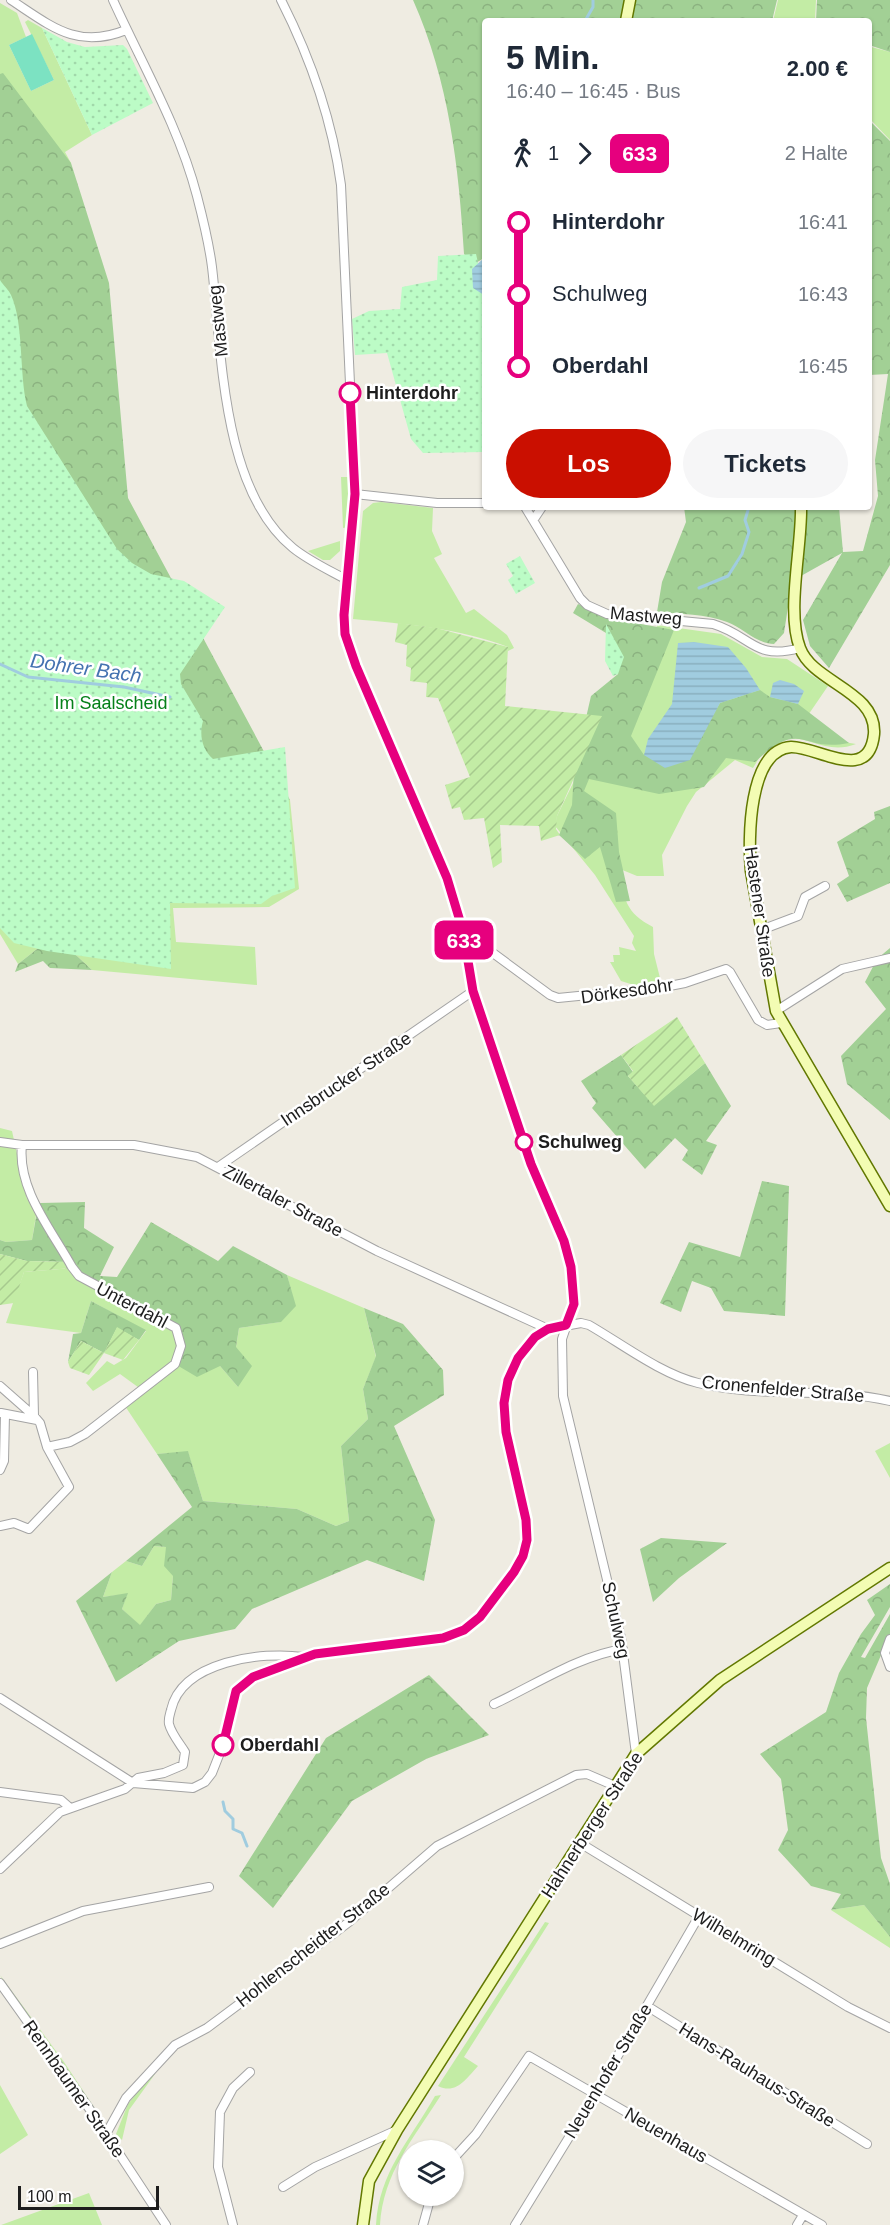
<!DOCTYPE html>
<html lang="de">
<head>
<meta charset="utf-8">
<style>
  :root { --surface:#fff; --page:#f6f6f7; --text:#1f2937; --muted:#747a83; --accent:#ca0f00 }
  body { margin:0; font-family:Arial,sans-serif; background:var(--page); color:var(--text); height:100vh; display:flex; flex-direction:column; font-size:22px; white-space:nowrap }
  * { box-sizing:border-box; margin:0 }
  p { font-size:20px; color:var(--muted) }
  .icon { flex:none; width:33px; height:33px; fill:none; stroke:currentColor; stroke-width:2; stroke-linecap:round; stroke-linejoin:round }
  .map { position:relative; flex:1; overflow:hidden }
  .panel { position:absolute; left:482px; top:18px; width:390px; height:492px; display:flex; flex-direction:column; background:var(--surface); border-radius:6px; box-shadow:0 2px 4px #0004 }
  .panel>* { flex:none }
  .badge { padding:0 12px; border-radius:9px; font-size:21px; line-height:39px }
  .buttons { position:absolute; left:398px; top:2140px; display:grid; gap:12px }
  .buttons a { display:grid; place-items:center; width:66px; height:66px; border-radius:50%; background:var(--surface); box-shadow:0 2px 4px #0004; font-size:30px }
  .scale { position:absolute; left:18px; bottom:15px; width:141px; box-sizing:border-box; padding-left:6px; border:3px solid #1d1d1d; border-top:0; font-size:16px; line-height:21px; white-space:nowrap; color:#1d1d1d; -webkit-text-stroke:4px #fff; paint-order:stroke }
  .map>.badge { position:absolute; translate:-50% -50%; box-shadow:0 0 0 3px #fff }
  .legs { display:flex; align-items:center; gap:9px; height:66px; padding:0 24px; font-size:20px }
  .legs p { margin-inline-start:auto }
  .headline { display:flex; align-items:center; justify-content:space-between; height:102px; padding:0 24px }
  h1 { font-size:33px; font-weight:700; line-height:45px }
  .action { display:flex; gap:12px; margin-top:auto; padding:12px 24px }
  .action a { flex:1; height:69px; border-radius:36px; background:var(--accent); color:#fff; font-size:24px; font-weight:700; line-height:69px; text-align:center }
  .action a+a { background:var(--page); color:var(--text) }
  ul { padding:0 24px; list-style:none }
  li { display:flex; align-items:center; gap:21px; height:72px; font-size:22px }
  li i { display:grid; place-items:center; width:9px; height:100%; margin:0 8px; background:currentColor }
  li i::after { content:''; width:15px; height:15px; margin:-8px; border:4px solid; border-radius:50%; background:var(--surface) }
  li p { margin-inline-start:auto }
  li:first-child i { background:linear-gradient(#0000 50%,currentColor 0) }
  li:last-child i { background:linear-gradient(currentColor 50%,#0000 0) }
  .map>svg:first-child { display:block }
</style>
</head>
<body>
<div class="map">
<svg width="890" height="2225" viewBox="0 0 890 2225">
  <defs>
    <pattern id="forest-crowns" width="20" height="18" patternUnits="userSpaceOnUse" patternTransform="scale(1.5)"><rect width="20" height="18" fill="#a2d095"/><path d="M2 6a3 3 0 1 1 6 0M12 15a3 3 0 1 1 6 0" fill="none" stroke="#8bb280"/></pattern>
    <pattern id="park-dots" width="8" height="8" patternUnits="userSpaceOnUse" patternTransform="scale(1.5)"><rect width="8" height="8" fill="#bcfcc6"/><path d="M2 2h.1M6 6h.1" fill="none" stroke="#a1d8aa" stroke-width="1.8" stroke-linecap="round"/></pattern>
    <pattern id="garden-furrows" width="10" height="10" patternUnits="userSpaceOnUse" patternTransform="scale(1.5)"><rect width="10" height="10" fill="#c3eca5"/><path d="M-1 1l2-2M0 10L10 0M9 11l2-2" fill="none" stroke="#a7ca8e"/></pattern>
    <pattern id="water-rules" width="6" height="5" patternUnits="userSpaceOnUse" patternTransform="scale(1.5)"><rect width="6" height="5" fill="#a0ccdf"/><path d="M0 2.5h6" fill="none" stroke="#89afbf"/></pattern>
  </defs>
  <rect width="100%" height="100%" fill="#efece2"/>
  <path fill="#c3eca5" d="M 778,0 L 816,0 L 815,21 L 773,21 Z
    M 0,3 L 17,13 L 26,37 L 9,45 L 31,91 L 54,80 L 25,22 L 28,20 L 42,28 L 92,135 L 65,152 L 71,163 L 28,188 L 0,74 Z
    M 868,46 L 890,52 L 890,140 L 869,118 Z
    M 341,477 L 349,477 L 349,527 L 343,528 Z
    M 381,502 L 433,508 L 432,531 L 442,554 L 434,558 L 466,613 L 474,609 L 507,635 L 514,648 L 508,651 L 508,647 C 458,628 405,624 353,619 L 363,511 L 373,503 Z
    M 340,541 L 340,551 L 330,560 L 323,560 L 308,551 Z
    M 657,625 L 721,634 L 762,657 L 787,659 L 828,686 L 802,724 L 838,741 L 856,744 C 813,761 789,707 753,768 L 735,760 L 696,792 L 687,806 L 662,855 L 664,876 L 637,876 L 620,869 C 623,899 626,913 653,927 L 654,954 L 661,982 L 637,986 L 621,981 L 610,962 L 614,962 L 613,955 L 620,955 L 619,947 L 636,951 L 632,943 L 634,936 L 595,875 L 555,826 L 557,816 L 576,777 L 656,649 Z
    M 209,798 L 290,800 L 299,889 L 269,907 L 173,908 L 176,942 L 255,947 L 257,985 L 92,970 L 62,942 L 46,942 L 18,964 L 0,934 L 0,868 Z
    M 0,1128 L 12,1131 L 27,1199 L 38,1203 L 32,1240 L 6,1242 L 0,1240 Z
    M 72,1268 L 176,1328 L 180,1356 L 142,1390 L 120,1374 L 93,1391 L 86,1383 L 107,1361 L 114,1365 L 126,1358 L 146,1331 L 91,1301 L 81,1333 L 6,1323 L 24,1272 Z
    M 287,1275 L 364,1308 L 376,1357 L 363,1389 L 368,1419 L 341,1446 L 349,1521 L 336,1526 L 297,1509 L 203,1501 L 188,1452 L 157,1454 L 125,1406 L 181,1365 L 220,1366 L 238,1387 L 236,1347 L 239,1328 L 280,1322 L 295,1306 Z
    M 890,1443 L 890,1478 L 875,1451 Z
    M 154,1546 L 166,1547 L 173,1576 L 171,1600 L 156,1604 L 140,1626 L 122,1609 L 127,1594 L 103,1597 L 112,1572 L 126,1561 L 142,1566 Z
    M 864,1905 L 890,1937 L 890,1948 L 831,1910 Z
    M 545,1922 L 549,1923 L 464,2057 L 478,2066 C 466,2079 456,2095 438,2086 Z
    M 0,1975 L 64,2062 L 104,2122 L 13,1998 Z
    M 153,2072 L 155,2074 L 129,2110 L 122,2140 L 116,2134 L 128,2104 Z
    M 0,2085 L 28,2135 L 0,2154 Z
    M 441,2095 C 414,2138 383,2173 380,2225 L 376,2225 C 379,2172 410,2140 435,2096 Z
    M 89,2193 L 102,2225 L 1,2225 Z"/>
  <path fill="url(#forest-crowns)" d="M 413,0 L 777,0 L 772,21 L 484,21 L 484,258 L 474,264 L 464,254 C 459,167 449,81 413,0 Z
    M 817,0 L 890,0 L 890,52 L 869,45 L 868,21 L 816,21 Z
    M 3,73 L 71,163 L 109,283 L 128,498 L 290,800 L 209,798 L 0,868 L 0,74 Z
    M 869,120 L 890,141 L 890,565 L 829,668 L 810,646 L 803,620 L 842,553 L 792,581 L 784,633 L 774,644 C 757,644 743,628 727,622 C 705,614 681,614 657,612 L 662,582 L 686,522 L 684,507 L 839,507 L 843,552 L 863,551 L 878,496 L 875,460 L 888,374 L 869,375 Z
    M 578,604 L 608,618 L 674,630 L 631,736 L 644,755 L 705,728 L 720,703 L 760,690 L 770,697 L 798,704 L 849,743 C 800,753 803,717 755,762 L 726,758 L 704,787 L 659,794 L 589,779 L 584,791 L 616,813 L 619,852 L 630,901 L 616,902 L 600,847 L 585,859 L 559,835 L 572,805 L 574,770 L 591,696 L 618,674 L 606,625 L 606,633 L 573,613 Z
    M 890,806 L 890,883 L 847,902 L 837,884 L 849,876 L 837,842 L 875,819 L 874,812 Z
    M 46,942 L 62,942 L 92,970 L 50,968 L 43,961 L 15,972 L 18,964 Z
    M 890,948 L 890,1120 L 847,1084 L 841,1056 L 886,1009 L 865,982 L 877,959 Z
    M 621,1055 L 633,1072 L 628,1076 L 654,1105 L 705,1063 L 731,1106 L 706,1141 L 717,1145 L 702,1175 L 682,1160 L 688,1150 L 675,1138 L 645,1169 L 592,1108 L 596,1103 L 581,1081 Z
    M 762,1181 L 789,1186 L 785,1316 L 724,1311 L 711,1288 L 692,1281 L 681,1312 L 660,1303 L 689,1242 L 740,1257 Z
    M 85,1202 L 84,1228 L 114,1247 L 100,1276 L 117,1277 L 151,1222 L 218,1261 L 233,1246 L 287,1275 L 296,1306 L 281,1322 L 239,1328 L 236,1347 L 252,1366 L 238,1387 L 220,1366 L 197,1377 L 175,1364 L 180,1356 L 176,1328 L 79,1276 L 69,1262 L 27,1261 L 0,1254 L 0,1240 L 6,1242 L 32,1240 L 38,1206 L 42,1212 L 40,1203 Z
    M 91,1301 L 146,1330 L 139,1340 L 117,1328 L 104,1353 L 81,1341 L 68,1362 L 73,1334 L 81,1333 Z
    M 364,1308 L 403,1324 L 443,1370 L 444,1395 L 394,1426 L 435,1520 L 424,1581 L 367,1560 L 252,1609 L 235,1629 L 179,1641 L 116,1682 L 76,1601 L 112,1572 L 103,1597 L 128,1593 L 122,1609 L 140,1625 L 156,1604 L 171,1600 L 173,1576 L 164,1566 L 166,1547 L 154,1546 L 142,1566 L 126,1561 L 192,1507 L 157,1454 L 188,1451 L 203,1501 L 297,1509 L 336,1526 L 349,1521 L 341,1446 L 368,1419 L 363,1389 L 376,1356 Z
    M 661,1538 L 727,1543 L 679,1578 L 653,1602 L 640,1549 Z
    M 890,1584 L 890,1607 L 861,1657 L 865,1658 L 890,1614 L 890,1634 L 867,1688 L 866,1718 L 881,1858 L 890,1884 L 890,1937 L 864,1905 L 831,1910 L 841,1894 L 811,1886 L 778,1850 L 788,1830 L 781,1779 L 760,1754 L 826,1712 L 839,1673 L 861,1634 L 875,1615 L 867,1600 Z
    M 429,1675 L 489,1735 L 426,1759 L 352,1801 L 273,1908 L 239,1876 L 326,1738 Z"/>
  <path fill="url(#park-dots)" d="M 42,28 L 67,42 L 85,47 L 123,45 L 127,49 L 153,103 L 92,135 Z
    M 476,254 L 484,289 L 484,452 L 423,453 L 411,439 L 387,353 L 355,355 L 352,319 L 369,311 L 400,309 L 402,287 L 437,280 L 438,256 Z
    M 0,280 C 3,285 9,290 11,295 C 24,323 19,373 27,406 L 117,549 L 132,563 L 151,574 L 184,581 L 225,607 L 180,674 L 181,684 L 203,721 C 199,735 202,749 213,759 L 285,747 L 295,888 L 272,896 L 261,904 L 170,903 L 171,969 L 47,951 L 14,943 L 0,928 Z
    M 520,556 L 535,583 L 516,594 L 508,580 L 513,576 L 506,564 Z
    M 606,624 L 624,657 L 618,674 L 613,676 L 605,661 Z"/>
  <path fill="url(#garden-furrows)" d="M 398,623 L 436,628 L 508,647 L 505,706 L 602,716 L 557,816 L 556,829 L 560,835 L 541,841 L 539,826 L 500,825 L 502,862 L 493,868 L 484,818 L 464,820 L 460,807 L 452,809 L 445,785 L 470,777 L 438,698 L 426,697 L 427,683 L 410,681 L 411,668 L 406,666 L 407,645 L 395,642 Z
    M 677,1017 L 705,1063 L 654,1106 L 628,1076 L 633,1071 L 621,1055 Z
    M 0,1254 L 27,1261 L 69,1262 L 72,1268 L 24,1272 L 14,1303 L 0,1305 Z
    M 117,1327 L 139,1340 L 123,1360 L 104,1353 L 89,1375 L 70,1368 L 68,1362 L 81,1341 L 104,1353 Z"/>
  <path fill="#7ce2c2" d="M 32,34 L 54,80 L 31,91 L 9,45 Z"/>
  <path fill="url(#water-rules)" d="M 484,258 L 484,295 L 473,288 L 472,269 Z
    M 694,642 L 728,647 L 746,668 L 760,690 L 720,703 L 690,760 L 665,768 L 644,755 L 648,739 L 672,704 L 678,643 Z
    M 780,680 L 794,684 L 804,691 L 798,704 L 770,697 L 773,683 Z"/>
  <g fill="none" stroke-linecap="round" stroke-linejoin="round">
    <path stroke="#a0ccdf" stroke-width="3" d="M 585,21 L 593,7 L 593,0
      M 699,588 L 728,576 L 742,554 L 749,532 L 745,520 L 749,507
      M 0,664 L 28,677 L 124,687 L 170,697
      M 223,1802 L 225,1811 L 233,1819 L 233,1829 L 242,1833 L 247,1846"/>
    <g stroke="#a4a4a4" stroke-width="10">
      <path id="street" d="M 11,0 C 51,26 77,50 126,30
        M 113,0 C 142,64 179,127 197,196 C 203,219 209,243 212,267 C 222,351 221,489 293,548 C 309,561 329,570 347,580
        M 281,0 C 311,59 332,119 341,185 L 355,494 L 344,615 L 345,634 L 356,666 L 447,878 L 463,931 L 473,991 L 531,1164 L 564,1241 L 571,1267 L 574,1304 L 562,1339 L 563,1396 L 621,1638 L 636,1754
        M 355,494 L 437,503 L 484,503
        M 525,507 L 580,598 L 587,605 L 607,614 L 713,624 C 752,636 754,661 800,648
        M 534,519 L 542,507
        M 761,930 L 798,916 L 805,897 L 825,886
        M 463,931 L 550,995 L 558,998 L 659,988 L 685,983 L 726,969 L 730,972 L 758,1020 L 767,1025 L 781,1023
        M 776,1011 L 842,969 L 890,958
        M 0,1142 L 22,1145 L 134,1145 L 197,1157 L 377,1251 L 548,1329
        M 22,1145 C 17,1189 51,1229 72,1267 L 79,1276 L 176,1328 L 181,1346 L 175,1364 L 85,1434 L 70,1442 L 47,1447
        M 218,1167 L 473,991
        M 0,1386 L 34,1416
        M 1,1413 L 37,1420
        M 0,1470 L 4,1461 L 5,1414
        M 0,1526 L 14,1523 L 29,1529 L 69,1487 L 47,1447 L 40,1423 L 34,1416 L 33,1372
        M 890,1639 L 885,1653 L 890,1667
        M 0,1698 L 133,1783 L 193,1788 L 205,1782 L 212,1773 L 223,1745 L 236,1691 L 243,1683 L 303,1657 L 337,1650 L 443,1638 L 464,1630 L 480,1617 L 514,1572 L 523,1556 L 527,1540 L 526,1520 L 506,1432 L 504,1403 L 508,1380 L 518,1358 L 535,1337 L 548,1329 L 581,1323 L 589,1325 C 622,1344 661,1374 698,1383 C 761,1399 827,1386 890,1401
        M 494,1704 C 535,1685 578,1656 623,1649
        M 0,1792 L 61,1800 L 69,1807
        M 580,1843 L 848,2007 L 890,2028
        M 0,1869 L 60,1812 L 125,1789 L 138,1778 L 164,1773 L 183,1765 L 185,1752 C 180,1744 171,1733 169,1724 C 168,1719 170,1714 171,1710 C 182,1661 262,1651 303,1657
        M 0,1944 L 83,1911 L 209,1887
        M 0,1983 L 93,2114 L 166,2225
        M 647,2006 L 867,2144
        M 106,2134 L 126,2098 L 175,2045 L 207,2028 L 349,1922 L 437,1846 L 576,1775 L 587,1774 L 615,1786
        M 453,2159 L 476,2134 L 529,2056 L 822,2225
        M 283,2187 L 315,2167 L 397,2130
        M 233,2225 L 218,2167 L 220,2112 L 233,2088 L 250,2072
        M 423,2225 L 431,2196
        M 515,2225 L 595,2095 L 699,1916
        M 797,2225 L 803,2215"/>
    </g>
    <g stroke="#627800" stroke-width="13">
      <path id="secondary" d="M 626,21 L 630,0
        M 801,507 C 802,547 786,612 800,648 C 813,683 877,691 874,734 C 869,785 817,746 791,747 C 748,750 748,840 751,871 L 776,1011 L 890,1206
        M 363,2225 L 369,2181 L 397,2130 L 636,1754 L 720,1680 L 890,1568"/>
    </g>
    <use href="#street" stroke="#fff" stroke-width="8"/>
    <use href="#secondary" stroke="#f3fcb3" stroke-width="10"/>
  </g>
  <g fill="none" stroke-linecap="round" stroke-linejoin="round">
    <g stroke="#fff" stroke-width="14">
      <path id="line-1" d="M 223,1745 L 236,1691 L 253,1677 L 315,1654 L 443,1638 L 464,1630 L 480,1617 L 514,1572 L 523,1556 L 527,1540 L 526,1520 L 506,1432 L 504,1403 L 508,1380 L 518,1358 L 535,1337 L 548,1329 L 566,1325 L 574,1304 L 571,1267 L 564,1241 L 531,1164 L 473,991 L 463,931 L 447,878 L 356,666 L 345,634 L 344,615 L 355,494 L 350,393"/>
    </g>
    <use href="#line-1" stroke="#e6007e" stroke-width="9"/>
  </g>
  <g fill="#fff" stroke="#e6007e" stroke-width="3">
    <circle cx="350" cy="393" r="10"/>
    <circle cx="524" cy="1142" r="8"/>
    <circle cx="223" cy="1745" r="10"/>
  </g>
  <g text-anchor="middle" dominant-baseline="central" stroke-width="5" stroke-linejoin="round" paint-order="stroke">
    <g font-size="18" fill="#1d1d1d" stroke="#fff">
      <text transform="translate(218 321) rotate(-96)">Mastweg</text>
      <text transform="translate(646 616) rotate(5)">Mastweg</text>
      <text transform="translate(760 912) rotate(82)">Hastener Straße</text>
      <text transform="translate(627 991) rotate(-8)">Dörkesdohr</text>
      <text transform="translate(346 1079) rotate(-34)">Innsbrucker Straße</text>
      <text transform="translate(283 1201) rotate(28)">Zillertaler Straße</text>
      <text transform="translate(132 1305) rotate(28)">Unterdahl</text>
      <text transform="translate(783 1389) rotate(5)">Cronenfelder Straße</text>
      <text transform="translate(616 1620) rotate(78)">Schulweg</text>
      <text transform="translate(592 1825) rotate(-57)">Hahnerberger Straße</text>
      <text transform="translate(734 1937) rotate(31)">Wilhelmring</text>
      <text transform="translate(313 1945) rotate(-38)">Hohlenscheidter Straße</text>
      <text transform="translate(608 2071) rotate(-59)">Neuenhofer Straße</text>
      <text transform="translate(757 2075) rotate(32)">Hans-Rauhaus-Straße</text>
      <text transform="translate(74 2089) rotate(55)">Rennbaumer Straße</text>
      <text transform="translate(666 2135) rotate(30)">Neuenhaus</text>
    </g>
    <g font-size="18" font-weight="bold" fill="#1d1d1d" stroke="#fff" text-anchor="start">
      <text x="366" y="393">Hinterdohr</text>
      <text x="538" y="1142">Schulweg</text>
      <text x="240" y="1745">Oberdahl</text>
    </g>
    <g font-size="18" fill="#068019" stroke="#fff">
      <text x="111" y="703">Im Saalscheid</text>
    </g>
    <g font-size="20" font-style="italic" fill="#4573b1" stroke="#fff">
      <text transform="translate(86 668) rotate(8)">Dohrer Bach</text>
    </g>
  </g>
</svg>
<div class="buttons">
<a><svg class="icon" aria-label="layers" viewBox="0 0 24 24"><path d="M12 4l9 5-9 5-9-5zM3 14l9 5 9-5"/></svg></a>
</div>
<div class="scale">100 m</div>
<b class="badge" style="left:464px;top:940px;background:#e6007e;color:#fff">633</b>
<section class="panel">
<div class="headline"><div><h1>5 Min.</h1><p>16:40 – 16:45 · Bus</p></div><b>2.00 €</b></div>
<div class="legs"><svg class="icon" aria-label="walk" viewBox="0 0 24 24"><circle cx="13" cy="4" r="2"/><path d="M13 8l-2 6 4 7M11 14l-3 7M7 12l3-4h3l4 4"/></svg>1<svg class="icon" aria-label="forward" viewBox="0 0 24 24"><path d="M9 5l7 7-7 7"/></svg><b class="badge" style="background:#e6007e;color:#fff">633</b><p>2 Halte</p></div>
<ul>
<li><i style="color:#e6007e"></i><b>Hinterdohr</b><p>16:41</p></li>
<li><i style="color:#e6007e"></i><span>Schulweg</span><p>16:43</p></li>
<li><i style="color:#e6007e"></i><b>Oberdahl</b><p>16:45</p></li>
</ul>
<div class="action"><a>Los</a><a>Tickets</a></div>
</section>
</div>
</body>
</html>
